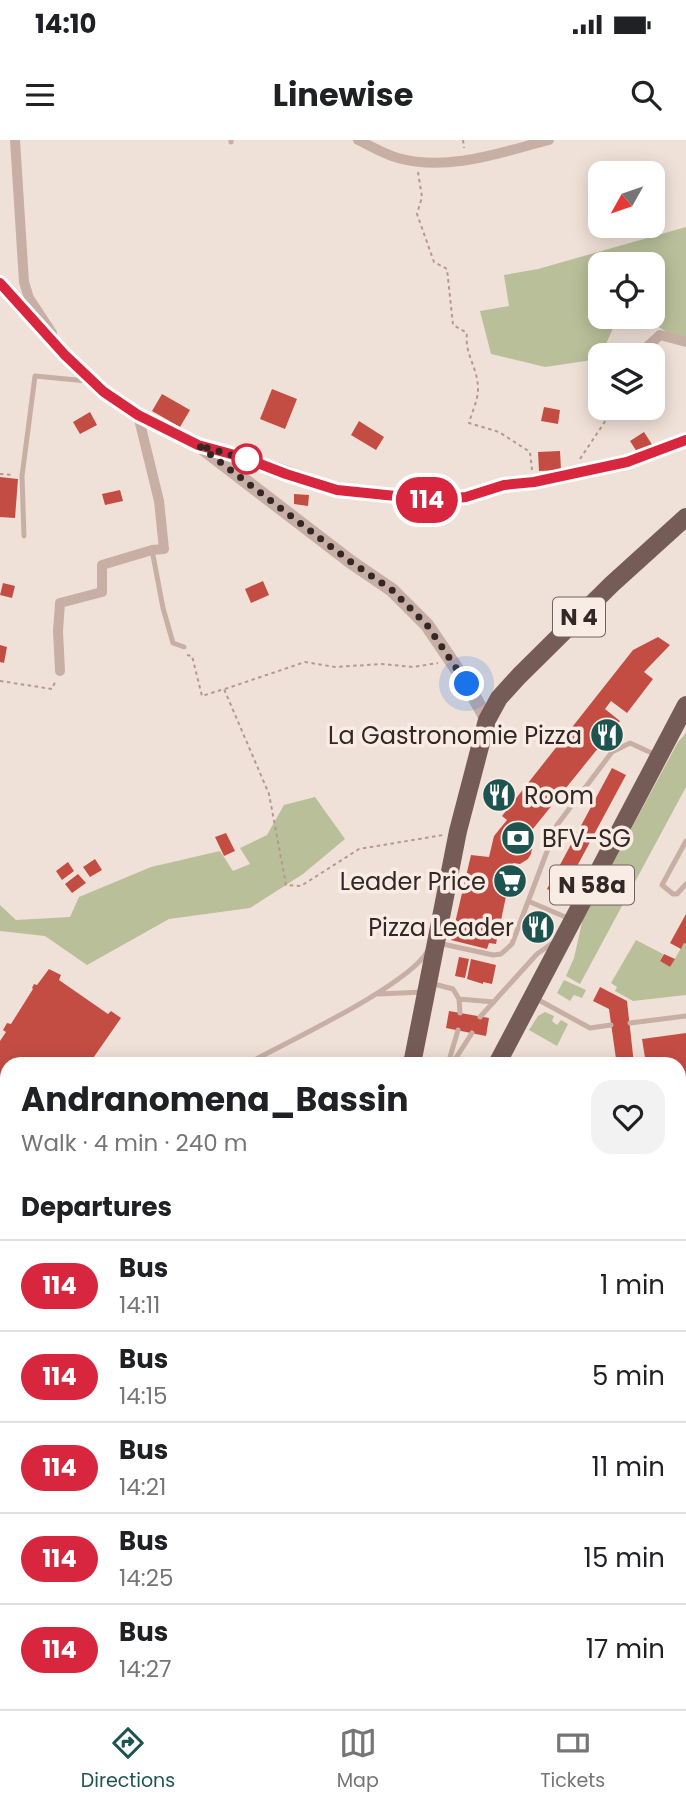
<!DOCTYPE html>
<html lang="en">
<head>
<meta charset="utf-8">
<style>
  :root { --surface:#fff; --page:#f2f2f2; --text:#202124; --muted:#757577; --line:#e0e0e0; --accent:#1d544f }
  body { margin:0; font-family:Poppins,sans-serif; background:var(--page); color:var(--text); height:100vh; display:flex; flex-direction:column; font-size:26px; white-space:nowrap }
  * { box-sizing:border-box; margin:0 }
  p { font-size:23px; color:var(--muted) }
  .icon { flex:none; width:38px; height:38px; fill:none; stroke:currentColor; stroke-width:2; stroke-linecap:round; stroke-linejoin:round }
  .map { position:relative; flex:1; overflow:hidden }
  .sheet { position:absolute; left:0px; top:917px; width:686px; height:653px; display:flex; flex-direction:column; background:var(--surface); border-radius:21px 21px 0 0; box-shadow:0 4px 18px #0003 }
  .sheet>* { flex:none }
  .badge { padding:0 14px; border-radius:23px; font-size:24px; line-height:46px }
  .needle { width:46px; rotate:230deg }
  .fabs { position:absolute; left:588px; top:21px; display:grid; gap:14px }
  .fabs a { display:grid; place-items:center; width:77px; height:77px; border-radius:14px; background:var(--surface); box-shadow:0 4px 18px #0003; font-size:35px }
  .you { position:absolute; width:35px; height:35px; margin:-18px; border:5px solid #fff; border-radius:50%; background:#1a73e8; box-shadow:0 0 0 10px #1a73e833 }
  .map>.badge { position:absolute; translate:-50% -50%; box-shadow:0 0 0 4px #fff }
  h2 { padding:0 21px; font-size:26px; line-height:63px }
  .round { display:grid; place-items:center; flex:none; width:74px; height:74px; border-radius:21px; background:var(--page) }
  .headline { display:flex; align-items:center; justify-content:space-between; height:119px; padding:0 21px }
  h1 { font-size:33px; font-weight:700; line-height:52px }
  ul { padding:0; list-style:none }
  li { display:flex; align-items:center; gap:21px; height:91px; padding:0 21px; border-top:2px solid var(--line) }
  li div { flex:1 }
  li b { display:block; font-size:26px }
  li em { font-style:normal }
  li .badge { min-width:77px; font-weight:700; text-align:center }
  .status { display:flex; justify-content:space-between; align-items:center; height:49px; padding:0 35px; background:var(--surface); direction:ltr }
  .status svg { height:19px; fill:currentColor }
  header { display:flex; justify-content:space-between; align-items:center; height:91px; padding:0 21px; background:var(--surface); font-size:32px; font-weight:700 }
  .dock { display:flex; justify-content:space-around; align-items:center; height:98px; border-top:2px solid var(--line); background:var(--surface); font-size:19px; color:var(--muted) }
  .dock a { display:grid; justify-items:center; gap:4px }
  .dock .current { color:var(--accent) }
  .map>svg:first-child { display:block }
</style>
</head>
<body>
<div class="status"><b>14:10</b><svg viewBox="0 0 49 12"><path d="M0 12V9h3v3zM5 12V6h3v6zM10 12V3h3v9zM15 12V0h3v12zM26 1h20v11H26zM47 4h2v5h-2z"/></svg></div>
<header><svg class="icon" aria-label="menu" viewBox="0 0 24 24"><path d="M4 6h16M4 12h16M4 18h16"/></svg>Linewise<svg class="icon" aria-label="search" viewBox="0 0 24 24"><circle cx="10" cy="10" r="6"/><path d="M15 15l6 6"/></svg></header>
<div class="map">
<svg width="686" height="1569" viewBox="0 0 686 1569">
  <rect width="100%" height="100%" fill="#f0e1d8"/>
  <path fill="#b8bf99" d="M 686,87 L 686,198 L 670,194 L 642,177 L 653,177 L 653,124 L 600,124 L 600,177 L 627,177 L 615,184 L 599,219 L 545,227 L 491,214 L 480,171 L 509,166 L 504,135 L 538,129 Z
    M 686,593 L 686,647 L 580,844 L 566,836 L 574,818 L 583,778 L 678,602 Z
    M 315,657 L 345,699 L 303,734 L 250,768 L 169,779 L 87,825 L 45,796 L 0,791 L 0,765 L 16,780 L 70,777 L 79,757 L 151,727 L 220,711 L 233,731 L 250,724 L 240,708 L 267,695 L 284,665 Z
    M 636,800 L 663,814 L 660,821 L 670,827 L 684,803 L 686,804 L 686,855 L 633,861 L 615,851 L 617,847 L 611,843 Z
    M 564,840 L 586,850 L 582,858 L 574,855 L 570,861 L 557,853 Z
    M 545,872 L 554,876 L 552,881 L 557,885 L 561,880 L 568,884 L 557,906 L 529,890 L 538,876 Z"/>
  <path fill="#c44d43" d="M 272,249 L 297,259 L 285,289 L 260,279 Z
    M 162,254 L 190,270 L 180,287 L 152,271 Z
    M 544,267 L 560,270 L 558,284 L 541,281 Z
    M 90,272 L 97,285 L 80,294 L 73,282 Z
    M 359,281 L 384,297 L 376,310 L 351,295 Z
    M 644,292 L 653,306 L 639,315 L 630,301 Z
    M 560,311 L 561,330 L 539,331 L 538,312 Z
    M 0,337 L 18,339 L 15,378 L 0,377 Z
    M 120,350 L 123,361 L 105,365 L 102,354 Z
    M 294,354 L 309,355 L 308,366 L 294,364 Z
    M 263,441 L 269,455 L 251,463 L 245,449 Z
    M 3,443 L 15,446 L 12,458 L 0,455 Z
    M 658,497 L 670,505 L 644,532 L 653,539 L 627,573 L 611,561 L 605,569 L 620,581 L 528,695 L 533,703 L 531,714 L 528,719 L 520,724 L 513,723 L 496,804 L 489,803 L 487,809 L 451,800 L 471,715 L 489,717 L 494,696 L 507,680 L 502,676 L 633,510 Z
    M 0,505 L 7,507 L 4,523 L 0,522 Z
    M 612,628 L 626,635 L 561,756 L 547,749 Z
    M 226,693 L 235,711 L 224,716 L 215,697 Z
    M 95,719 L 102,730 L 90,737 L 83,727 Z
    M 68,722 L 74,731 L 62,740 L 56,731 Z
    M 78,734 L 86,743 L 72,753 L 65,744 Z
    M 686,774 L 686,804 L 684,803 L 681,809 L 670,803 Z
    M 664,814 L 675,819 L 670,827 L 660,821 Z
    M 459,817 L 469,819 L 465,838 L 455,836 Z
    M 471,819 L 496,825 L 492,844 L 483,842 L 483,844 L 467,839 Z
    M 49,829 L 61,835 L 59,840 L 108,874 L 111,871 L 121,878 L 89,924 L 7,924 L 7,1014 L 0,1009 L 0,901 L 6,892 L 3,890 L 7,883 L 11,884 L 33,849 L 32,848 L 34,844 L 37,845 Z
    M 600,847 L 627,861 L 634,924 L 614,924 L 616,919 L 609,869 L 593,861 Z
    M 449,871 L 489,878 L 486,896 L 446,888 Z
    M 686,893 L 686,942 L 679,943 L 679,924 L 646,924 L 642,899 Z
    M 7,1079 L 7,1120 L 0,1107 L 0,1083 Z
    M 7,1229 L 7,1283 L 0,1275 L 0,1233 Z
    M 0,1292 L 7,1309 L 7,1332 L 0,1335 Z
    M 98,1563 L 127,1563 L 127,1569 L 97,1569 Z"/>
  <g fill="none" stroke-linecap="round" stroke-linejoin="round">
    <path stroke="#b4998f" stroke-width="2" stroke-dasharray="3.5 3.5" stroke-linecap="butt" d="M 463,0 L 464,8
      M 418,32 L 422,57 L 417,74 L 434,122 L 447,129 L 453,185 L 467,193 C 464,214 478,227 478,249 C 478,260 472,272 469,283 L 499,292 L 530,312 L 532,330
      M 580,319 L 614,268
      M 0,334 L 14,335
      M 187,515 L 192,516 L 202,556 L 224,549 L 269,654 L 286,745 L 301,746 L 359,709 L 443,695
      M 0,541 L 52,549 L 56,540
      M 225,549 L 305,522 L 335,527 L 382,524 L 413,527 L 438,523"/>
    <path stroke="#c8afa5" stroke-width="5" d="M 231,2 L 231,0
      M 24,396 L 22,336 L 35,236 L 87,241
      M 152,410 L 163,468 L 173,503 L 184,507
      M 686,701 L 662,745 L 673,754 L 677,754 L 686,744
      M 528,761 L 570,779
      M 438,803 L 493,815 L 501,814 L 512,804 L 557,685 L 612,612 L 630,603 L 656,615
      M 430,843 L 453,849 L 459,859 L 460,873
      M 378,854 L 424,852
      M 535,858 L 590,888 L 611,885
      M 459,859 L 494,862
      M 480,877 L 537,814 L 554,802
      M 630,883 L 686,876
      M 247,924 C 287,902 407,846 427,812
      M 448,924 L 458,890
      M 452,924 L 472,893
      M 0,1060 L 7,1056
      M 0,1137 L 7,1150
      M 0,1225 L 7,1221
      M 679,1237 L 686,1238
      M 0,1566 L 8,1563"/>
    <path stroke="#c8afa5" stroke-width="10" d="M 15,0 L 24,142 L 29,158 L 52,193
      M 358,0 C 371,6 384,14 398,18 C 448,32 502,12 549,0
      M 644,215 L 648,206 L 660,195 L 686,202
      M 60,531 L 58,491 L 60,463 L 102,452 L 102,425 L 152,410 L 164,409 L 159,361 L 138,275"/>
    <path stroke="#c8afa5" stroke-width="14" d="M 0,143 L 64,214 L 104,252 L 138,275 L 198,305 L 242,317 L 337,350 L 435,360 L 466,357 L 504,345 L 534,342 L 627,322 L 686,300
      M 205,310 L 351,422 L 392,450 L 427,485 L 467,544 L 487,580"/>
    <path stroke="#765c57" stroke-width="18" d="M 412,924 L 458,691 L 487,580 L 499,558 L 519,536 L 612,444 L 686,377
      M 497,924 L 686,565
      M 144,1563 L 144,1569"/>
  </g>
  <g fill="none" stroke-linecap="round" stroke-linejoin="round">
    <g stroke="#fff" stroke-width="16">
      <path id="line" d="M 0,143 L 64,214 L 104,252 L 138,275 L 198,305 L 242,317 L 286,334 L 337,350 L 435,360 L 466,357 L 504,345 L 534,342 L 627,322 L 686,300"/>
    </g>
    <use href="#line" stroke="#d7263d" stroke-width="10"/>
    <path stroke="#342826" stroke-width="7" stroke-dasharray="0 12.6" d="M 247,319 L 251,321 L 198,305 L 351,422 L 392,450 L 427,485 L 467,544"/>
  </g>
  <defs>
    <g id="restaurant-disc" transform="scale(1.75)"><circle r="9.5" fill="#1d544f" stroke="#f8ece4"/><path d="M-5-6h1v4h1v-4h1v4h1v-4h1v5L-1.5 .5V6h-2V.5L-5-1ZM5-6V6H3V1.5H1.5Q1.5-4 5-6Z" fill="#fff"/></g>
    <g id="bank-disc" transform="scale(1.75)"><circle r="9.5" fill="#1d544f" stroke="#f8ece4"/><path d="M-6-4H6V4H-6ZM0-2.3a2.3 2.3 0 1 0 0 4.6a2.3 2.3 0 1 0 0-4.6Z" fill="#fff"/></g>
    <g id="supermarket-disc" transform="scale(1.75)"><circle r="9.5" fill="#1d544f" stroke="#f8ece4"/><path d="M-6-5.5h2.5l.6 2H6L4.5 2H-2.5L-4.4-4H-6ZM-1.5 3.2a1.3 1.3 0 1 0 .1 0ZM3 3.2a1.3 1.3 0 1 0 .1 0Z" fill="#fff"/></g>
  </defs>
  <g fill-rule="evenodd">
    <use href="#restaurant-disc" x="607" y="595"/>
    <use href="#restaurant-disc" x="499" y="655"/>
    <use href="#bank-disc" x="518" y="698"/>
    <use href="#supermarket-disc" x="510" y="741"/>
    <use href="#restaurant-disc" x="538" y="787"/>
  </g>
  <circle fill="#fff" stroke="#d7263d" stroke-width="3.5" cx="247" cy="319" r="14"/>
  <g text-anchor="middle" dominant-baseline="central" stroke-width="7" stroke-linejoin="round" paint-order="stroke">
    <g fill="#f8ece4" stroke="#6f635f" stroke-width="2">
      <rect x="553" y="457.5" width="52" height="39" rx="5"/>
      <rect x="550" y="725.5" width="84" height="39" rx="5"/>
    </g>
    <g font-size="23" font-weight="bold" fill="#342826">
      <text x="579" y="477">N 4</text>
      <text x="592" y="745">N 58a</text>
    </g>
    <g font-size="24" fill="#342826" stroke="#f8ece4" text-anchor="end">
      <text x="582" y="595">La Gastronomie Pizza</text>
      <text x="524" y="655" text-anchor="start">Room</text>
      <text x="542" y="698" text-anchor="start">BFV-SG</text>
      <text x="486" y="741">Leader Price</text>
      <text x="514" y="787">Pizza Leader</text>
    </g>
  </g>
</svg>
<div class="fabs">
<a><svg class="needle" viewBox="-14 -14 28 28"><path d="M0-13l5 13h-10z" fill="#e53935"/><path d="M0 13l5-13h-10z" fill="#757577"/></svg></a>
<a><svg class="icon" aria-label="locate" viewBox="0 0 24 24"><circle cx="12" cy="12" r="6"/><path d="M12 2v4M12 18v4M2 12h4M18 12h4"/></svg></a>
<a><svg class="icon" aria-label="layers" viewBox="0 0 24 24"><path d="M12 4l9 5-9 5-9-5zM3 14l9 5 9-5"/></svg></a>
</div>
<div class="you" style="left:467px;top:544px"></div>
<b class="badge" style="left:427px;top:360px;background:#d7263d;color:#fff">114</b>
<section class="sheet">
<div class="headline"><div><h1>Andranomena_Bassin</h1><p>Walk · 4 min · 240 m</p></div><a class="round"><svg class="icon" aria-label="heart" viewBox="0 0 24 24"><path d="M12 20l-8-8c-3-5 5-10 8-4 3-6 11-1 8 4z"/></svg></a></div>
<h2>Departures</h2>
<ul>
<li><span class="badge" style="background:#d7263d;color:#fff">114</span><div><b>Bus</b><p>14:11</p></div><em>1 min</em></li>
<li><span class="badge" style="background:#d7263d;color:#fff">114</span><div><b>Bus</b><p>14:15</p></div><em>5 min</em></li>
<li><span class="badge" style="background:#d7263d;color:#fff">114</span><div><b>Bus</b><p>14:21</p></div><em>11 min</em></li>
<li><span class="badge" style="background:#d7263d;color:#fff">114</span><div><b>Bus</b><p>14:25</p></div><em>15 min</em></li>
<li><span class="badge" style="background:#d7263d;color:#fff">114</span><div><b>Bus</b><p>14:27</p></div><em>17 min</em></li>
</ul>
</section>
</div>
<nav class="dock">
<a class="current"><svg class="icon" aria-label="directions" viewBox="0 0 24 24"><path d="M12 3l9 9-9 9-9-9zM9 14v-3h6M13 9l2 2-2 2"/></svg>Directions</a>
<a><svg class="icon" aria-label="map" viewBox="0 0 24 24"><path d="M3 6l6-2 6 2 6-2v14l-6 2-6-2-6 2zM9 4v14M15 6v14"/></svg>Map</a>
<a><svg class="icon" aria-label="tickets" viewBox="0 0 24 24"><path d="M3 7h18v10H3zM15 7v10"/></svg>Tickets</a>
</nav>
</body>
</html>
